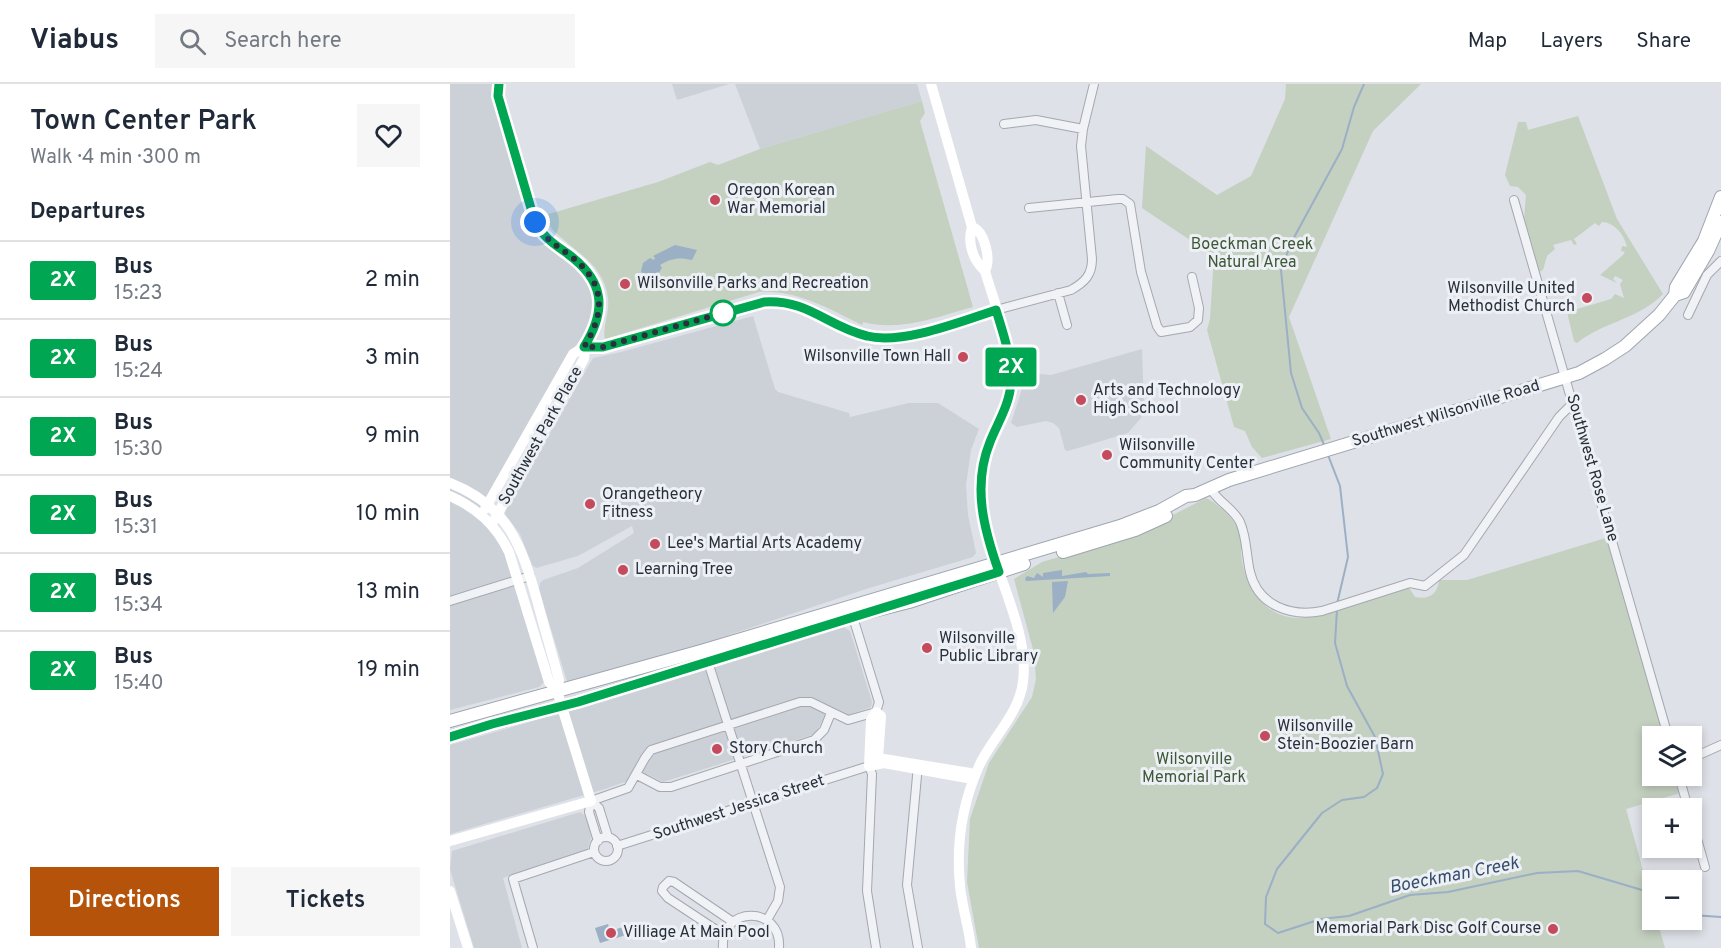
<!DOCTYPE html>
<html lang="en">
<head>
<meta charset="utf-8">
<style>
  :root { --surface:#fff; --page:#f6f6f7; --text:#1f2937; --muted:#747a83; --line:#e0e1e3; --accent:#b45309 }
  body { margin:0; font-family:Overpass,sans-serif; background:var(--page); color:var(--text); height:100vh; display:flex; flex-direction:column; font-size:22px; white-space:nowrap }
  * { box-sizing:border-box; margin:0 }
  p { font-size:20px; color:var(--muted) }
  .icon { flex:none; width:33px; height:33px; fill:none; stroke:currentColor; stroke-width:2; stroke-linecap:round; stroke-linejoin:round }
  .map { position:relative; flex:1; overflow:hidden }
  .drawer { display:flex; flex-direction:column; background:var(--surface); width:450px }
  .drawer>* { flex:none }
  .badge { padding:0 12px; border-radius:4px; font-size:21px; line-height:39px }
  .buttons { position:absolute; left:1192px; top:642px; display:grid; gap:12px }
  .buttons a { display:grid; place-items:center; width:60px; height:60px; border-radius:0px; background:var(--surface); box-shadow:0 3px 9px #0003; font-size:30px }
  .you { position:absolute; width:30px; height:30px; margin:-15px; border:4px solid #fff; border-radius:50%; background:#1a73e8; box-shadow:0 0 0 9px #1a73e833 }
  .map>.badge { position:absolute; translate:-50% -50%; box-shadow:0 0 0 3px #fff }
  h2 { padding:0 30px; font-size:22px; line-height:54px }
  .round { display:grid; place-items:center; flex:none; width:63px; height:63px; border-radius:0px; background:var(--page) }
  .summary { display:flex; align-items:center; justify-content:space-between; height:102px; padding:0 30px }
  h1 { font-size:28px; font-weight:600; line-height:45px }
  .cta { display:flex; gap:12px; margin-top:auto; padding:12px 30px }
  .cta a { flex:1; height:69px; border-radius:0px; background:var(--accent); color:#fff; font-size:24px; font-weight:600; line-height:69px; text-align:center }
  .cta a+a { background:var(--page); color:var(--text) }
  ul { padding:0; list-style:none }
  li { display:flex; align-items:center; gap:18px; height:78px; padding:0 30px; border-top:2px solid var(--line) }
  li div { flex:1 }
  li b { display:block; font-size:22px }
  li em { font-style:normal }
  li .badge { min-width:66px; font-weight:700; text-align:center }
  header { display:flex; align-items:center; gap:36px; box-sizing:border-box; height:84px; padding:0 30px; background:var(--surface); border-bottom:2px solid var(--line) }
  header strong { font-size:28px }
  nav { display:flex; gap:33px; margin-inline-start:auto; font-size:21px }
  .search { width:420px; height:54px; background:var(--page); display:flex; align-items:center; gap:15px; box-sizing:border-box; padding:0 21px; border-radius:0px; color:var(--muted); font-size:22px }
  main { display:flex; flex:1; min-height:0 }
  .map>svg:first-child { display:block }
</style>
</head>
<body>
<header>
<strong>Viabus</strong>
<div class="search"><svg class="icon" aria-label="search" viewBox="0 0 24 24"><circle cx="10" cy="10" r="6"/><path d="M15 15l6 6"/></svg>Search here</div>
<nav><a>Map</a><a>Layers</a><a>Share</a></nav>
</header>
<main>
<section class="drawer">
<div class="summary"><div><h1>Town Center Park</h1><p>Walk · 4 min · 300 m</p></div><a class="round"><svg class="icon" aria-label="heart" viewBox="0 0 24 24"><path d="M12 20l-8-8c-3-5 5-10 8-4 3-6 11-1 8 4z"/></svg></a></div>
<h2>Departures</h2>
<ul>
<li><span class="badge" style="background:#00a651;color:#fff">2X</span><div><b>Bus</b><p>15:23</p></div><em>2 min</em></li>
<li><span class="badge" style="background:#00a651;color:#fff">2X</span><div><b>Bus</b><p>15:24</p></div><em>3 min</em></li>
<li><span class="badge" style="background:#00a651;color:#fff">2X</span><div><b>Bus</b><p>15:30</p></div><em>9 min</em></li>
<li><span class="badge" style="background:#00a651;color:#fff">2X</span><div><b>Bus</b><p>15:31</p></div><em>10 min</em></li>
<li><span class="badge" style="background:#00a651;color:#fff">2X</span><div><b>Bus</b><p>15:34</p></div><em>13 min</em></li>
<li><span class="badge" style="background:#00a651;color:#fff">2X</span><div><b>Bus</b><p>15:40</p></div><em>19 min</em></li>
</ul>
<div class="cta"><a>Directions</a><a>Tickets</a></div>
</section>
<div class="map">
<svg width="1271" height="864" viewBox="0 0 1271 864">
  <rect width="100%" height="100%" fill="#dee1e7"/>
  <path fill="#ccd1d8" d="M 0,0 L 45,0 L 81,136 L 87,149 L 98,162 L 133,191 L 141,204 L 143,216 L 139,243 L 121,268 L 27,431 L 51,458 L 94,598 L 89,603 L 0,626 Z
    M 222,0 L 279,0 L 227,16 Z
    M 285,0 L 467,0 L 472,17 L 310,65 Z
    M 303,232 L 325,305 L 328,308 L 399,329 L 400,333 L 459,319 L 488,319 L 529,345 L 521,366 L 516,401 L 518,431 L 526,469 L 523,473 L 419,504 L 220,571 L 122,598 L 117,597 L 89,506 L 90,499 L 93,496 L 128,484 L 184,449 L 182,442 L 128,472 L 86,484 L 82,481 L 70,450 L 55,430 L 56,426 L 143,274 L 171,268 Z
    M 692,265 L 694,324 L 691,334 L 678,349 L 618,367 L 615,366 L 609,344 L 603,339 L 596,337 L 567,343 L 561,339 L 571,308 L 571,288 L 601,291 Z
    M 392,542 L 400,547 L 422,618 L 421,623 L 399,631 L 390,627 L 375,632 L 365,650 L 213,698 L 197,690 L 155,705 L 0,750 L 0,661 L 128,624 Z
    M 130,728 L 136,732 L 142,750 L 137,768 L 53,794 L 72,864 L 24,864 L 0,785 L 2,767 Z"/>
  <path fill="#c4d0c0" d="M 836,0 L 971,0 L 923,47 L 839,233 L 881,355 L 812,374 L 802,363 L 795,347 L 784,343 L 757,246 L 760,235 L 764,172 L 692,124 L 696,62 L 767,111 L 801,92 L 835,15 Z
    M 472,17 L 475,29 L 470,37 L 523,223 C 486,233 451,248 413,238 L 412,241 C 378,224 345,205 309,208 L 155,255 C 152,245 160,228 158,214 C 154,182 129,170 107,150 C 101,145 98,138 92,132 L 208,98 L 260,78 L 268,81 L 310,65 Z
    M 1128,32 L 1167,135 L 1213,210 C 1189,235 1153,238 1127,259 L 1124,257 L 1117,228 L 1161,215 L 1165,210 L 1174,214 L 1170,200 L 1173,196 L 1165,192 L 1163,195 L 1167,199 L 1150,191 L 1173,171 L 1175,168 L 1171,167 L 1172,162 L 1177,163 C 1174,150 1165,139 1152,138 L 1149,142 L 1145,139 L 1124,155 L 1127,160 L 1124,161 L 1121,156 L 1103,161 L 1105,165 L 1097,172 L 1093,186 L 1089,188 L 1074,135 L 1076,111 L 1068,103 L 1060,102 L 1055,91 L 1068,38 L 1076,38 L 1078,46 Z
    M 756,414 C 768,419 787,437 790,450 C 792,459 790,468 792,477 C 797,506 817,534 848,534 C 875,534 931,511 958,502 L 965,513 C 979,516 988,510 989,496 L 1017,496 L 1159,453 L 1214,652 L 1203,652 L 1203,692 L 1225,692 L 1230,709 L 1176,725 L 1203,822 L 1203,836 L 1207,836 L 1215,864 L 529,864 L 517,798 L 520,735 L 539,679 L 582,613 L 586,595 L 584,569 L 564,495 L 592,478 L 686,450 Z"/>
  <path fill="#9bafc5" d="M 225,161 L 247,166 L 242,176 C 230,173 221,174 210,181 L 212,184 L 206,193 L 195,192 L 191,187 L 193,179 L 200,174 L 204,176 L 205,174 L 203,172 Z
    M 612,486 L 612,492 L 636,488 L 638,490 L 660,489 L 660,492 L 576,497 L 575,495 L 577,492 L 584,494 L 587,489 L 593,493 L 593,489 Z
    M 618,497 L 615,513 L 603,529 L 602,498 Z
    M 158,840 L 160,847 L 173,843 L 176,851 L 150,859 L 145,844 Z"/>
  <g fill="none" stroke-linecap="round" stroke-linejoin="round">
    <path stroke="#9bafc5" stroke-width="2" d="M 875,363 L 869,349 L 852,324 L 841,289 L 831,186 L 841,159 L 892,65 L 904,23 L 914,0
      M 878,371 L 890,402 L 898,473 L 887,520
      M 887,526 L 885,559 L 897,602 L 925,653 L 933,690 L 927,704 L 914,713 L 892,716 L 872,729 L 827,785 L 816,813 L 815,840 L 828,849 L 871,835 L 899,832 L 960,811 L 998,808 L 1087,789 L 1128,787 L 1192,806 L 1203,812
      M 1242,831 L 1271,833"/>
    <g stroke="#a4a8b0" stroke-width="10">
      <path id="street" d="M 554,40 L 586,36 L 633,45
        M 1064,116 L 1218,652
        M 579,124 L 668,115 L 673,115 L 680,120 L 691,188 L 707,242 L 711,248 L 740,243 L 748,236 L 749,224 L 742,193
        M 608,209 L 617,241
        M 546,226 L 621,206 C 635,198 642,191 642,175 L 631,62 L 633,45 L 644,0
        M 1238,231 L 1257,191 L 1271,177
        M 760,404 C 768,418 783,424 790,438 C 797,454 796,471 800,488 C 808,522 841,533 872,527 L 960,499 L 975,502 L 1014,471 L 1109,333 L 1124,318
        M 0,517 L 80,492
        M 258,578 L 330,803 L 328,817 L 317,836
        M 1242,674 L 1271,661
        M 468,681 L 457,801 L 468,864
        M 187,691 L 210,703 L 221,703 L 364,656 L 374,646 L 381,629
        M 1229,692 L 1238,724
        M 141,717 L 178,704 L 195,674 L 201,666 L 350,618 L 361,618 L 398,636 L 426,628 L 429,618 L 402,530
        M 141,717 L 149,724 L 158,753
        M 141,717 L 139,728 L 148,757
        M 1242,737 L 1255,783
        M144 765a12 12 0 1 1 24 0a12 12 0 1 1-24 0Z
        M 167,762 L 419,682 L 422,690 L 417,807 L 426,864
        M 274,851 L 218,814 L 212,807 L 213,803 L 219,797 L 224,798 L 283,838
        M 83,864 L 63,795 L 144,768
        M 273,864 C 270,821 332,821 329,864"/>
    </g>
    <g stroke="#9ea6b1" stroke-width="14">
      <path id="primary" d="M 1225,211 L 1226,203 L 1254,157 L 1271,113
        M 613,468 L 685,446 L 716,432
        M 0,637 L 251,567 L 670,442 L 709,427 L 736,412 L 745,411 L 779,396 L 1129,289 L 1155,275 L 1175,262 L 1209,231 L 1225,211 L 1234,208 L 1258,167 L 1271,138
        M 0,653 L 42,640 L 128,618 L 392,535 L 459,518 L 574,480"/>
    </g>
    <use href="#street" stroke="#f0f2f5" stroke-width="8"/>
    <path stroke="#fff" stroke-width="10" d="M 481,0 L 522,143 C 517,159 523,176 535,187 C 545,222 565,269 561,306 C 558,324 548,340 541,356 C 531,378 529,404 532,428 C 540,482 580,544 573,598 C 569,630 542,654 529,682 C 512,720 506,761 510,802 C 512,823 519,843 521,864
      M 522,143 C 535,147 541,176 535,187
      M 134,263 L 153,263 L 314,218 C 358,215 378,243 417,252 C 451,261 512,236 546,226
      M 0,399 C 58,422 71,460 87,516 C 94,543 102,569 109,596 L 107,607
      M 0,412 C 27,424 46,441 59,468 L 99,598 L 107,607 L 141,717 L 0,757
      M 35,425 L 123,270 L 134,263
      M 42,440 L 134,275 C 135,256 149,243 150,223 C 150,179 103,170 85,138 L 48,12 L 49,0
      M 426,628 L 431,632 L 428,674 L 520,689 L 525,692 L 517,694 L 434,679 L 419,682 L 421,636 Z
      M 0,807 L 18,864"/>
    <use href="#primary" stroke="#fff" stroke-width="12"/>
  </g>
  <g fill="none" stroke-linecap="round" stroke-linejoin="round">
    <g stroke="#fff" stroke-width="14">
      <path id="line" d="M 0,653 L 42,640 L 128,618 L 549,488 C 534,446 522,402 540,358 C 548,338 560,320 561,298 C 562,274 553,249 546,226 C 512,237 452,261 417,252 C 378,243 358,215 314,218 L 153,263 L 134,263 C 157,226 155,197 118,170 C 104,160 93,153 85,138 L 48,12 L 49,0"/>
    </g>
    <use href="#line" stroke="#00a651" stroke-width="9"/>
    <path stroke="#28303c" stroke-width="6" stroke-dasharray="0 10.8" d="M 85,138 C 93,153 104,160 118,170 C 155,197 157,226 134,263 L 153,263 L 280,227 L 273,229"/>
  </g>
  <g fill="#c44a5c" stroke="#edf0f4" stroke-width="2">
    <circle cx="265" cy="116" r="6"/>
    <circle cx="175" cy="200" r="6"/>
    <circle cx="1137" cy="214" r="6"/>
    <circle cx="513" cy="273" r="6"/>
    <circle cx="631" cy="316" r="6"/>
    <circle cx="657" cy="371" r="6"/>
    <circle cx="140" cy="420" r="6"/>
    <circle cx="205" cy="460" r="6"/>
    <circle cx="173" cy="486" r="6"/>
    <circle cx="477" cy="564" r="6"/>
    <circle cx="815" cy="652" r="6"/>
    <circle cx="267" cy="665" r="6"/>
    <circle cx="1103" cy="845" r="6"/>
    <circle cx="161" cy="849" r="6"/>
  </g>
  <circle fill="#fff" stroke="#00a651" stroke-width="3" cx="273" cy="229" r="12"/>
  <g text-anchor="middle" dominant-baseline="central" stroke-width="6" stroke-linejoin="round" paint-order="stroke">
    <g font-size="16" fill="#28303c" stroke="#edf0f4" text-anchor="start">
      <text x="277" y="107">Oregon Korean<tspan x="277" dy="18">War Memorial</tspan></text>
      <text x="187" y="200">Wilsonville Parks and Recreation</text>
      <text x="1125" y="205" text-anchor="end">Wilsonville United<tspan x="1125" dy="18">Methodist Church</tspan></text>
      <text x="501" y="273" text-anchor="end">Wilsonville Town Hall</text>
      <text x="643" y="307">Arts and Technology<tspan x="643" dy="18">High School</tspan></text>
      <text x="669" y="362">Wilsonville<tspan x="669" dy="18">Community Center</tspan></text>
      <text x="152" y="411">Orangetheory<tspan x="152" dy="18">Fitness</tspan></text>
      <text x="217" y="460">Lee's Martial Arts Academy</text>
      <text x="185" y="486">Learning Tree</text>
      <text x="489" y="555">Wilsonville<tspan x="489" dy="18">Public Library</tspan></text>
      <text x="827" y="643">Wilsonville<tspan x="827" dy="18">Stein-Boozier Barn</tspan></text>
      <text x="279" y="665">Story Church</text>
      <text x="1091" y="845" text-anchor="end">Memorial Park Disc Golf Course</text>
      <text x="173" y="849">Villiage At Main Pool</text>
    </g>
    <g font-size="16" fill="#3d5737" stroke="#edf0f4">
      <text x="802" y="161">Boeckman Creek<tspan x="802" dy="18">Natural Area</tspan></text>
      <text x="744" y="676">Wilsonville<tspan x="744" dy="18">Memorial Park</tspan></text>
    </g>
    <g font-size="16" fill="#28303c" stroke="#edf0f4">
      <text transform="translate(996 330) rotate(-17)">Southwest Wilsonville Road</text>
      <text transform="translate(91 352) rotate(-61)">Southwest Park Place</text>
      <text transform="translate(1142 384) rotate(74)">Southwest Rose Lane</text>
      <text transform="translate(289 724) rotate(-18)">Southwest Jessica Street</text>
    </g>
    <g font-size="18" font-style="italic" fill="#354e6d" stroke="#edf0f4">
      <text transform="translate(1004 792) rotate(-11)">Boeckman Creek</text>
    </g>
  </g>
</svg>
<div class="buttons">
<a><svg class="icon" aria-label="layers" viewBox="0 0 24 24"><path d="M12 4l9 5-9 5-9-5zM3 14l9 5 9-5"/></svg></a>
<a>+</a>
<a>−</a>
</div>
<div class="you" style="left:85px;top:138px"></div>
<b class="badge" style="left:561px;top:283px;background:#00a651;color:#fff">2X</b>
</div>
</main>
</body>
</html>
